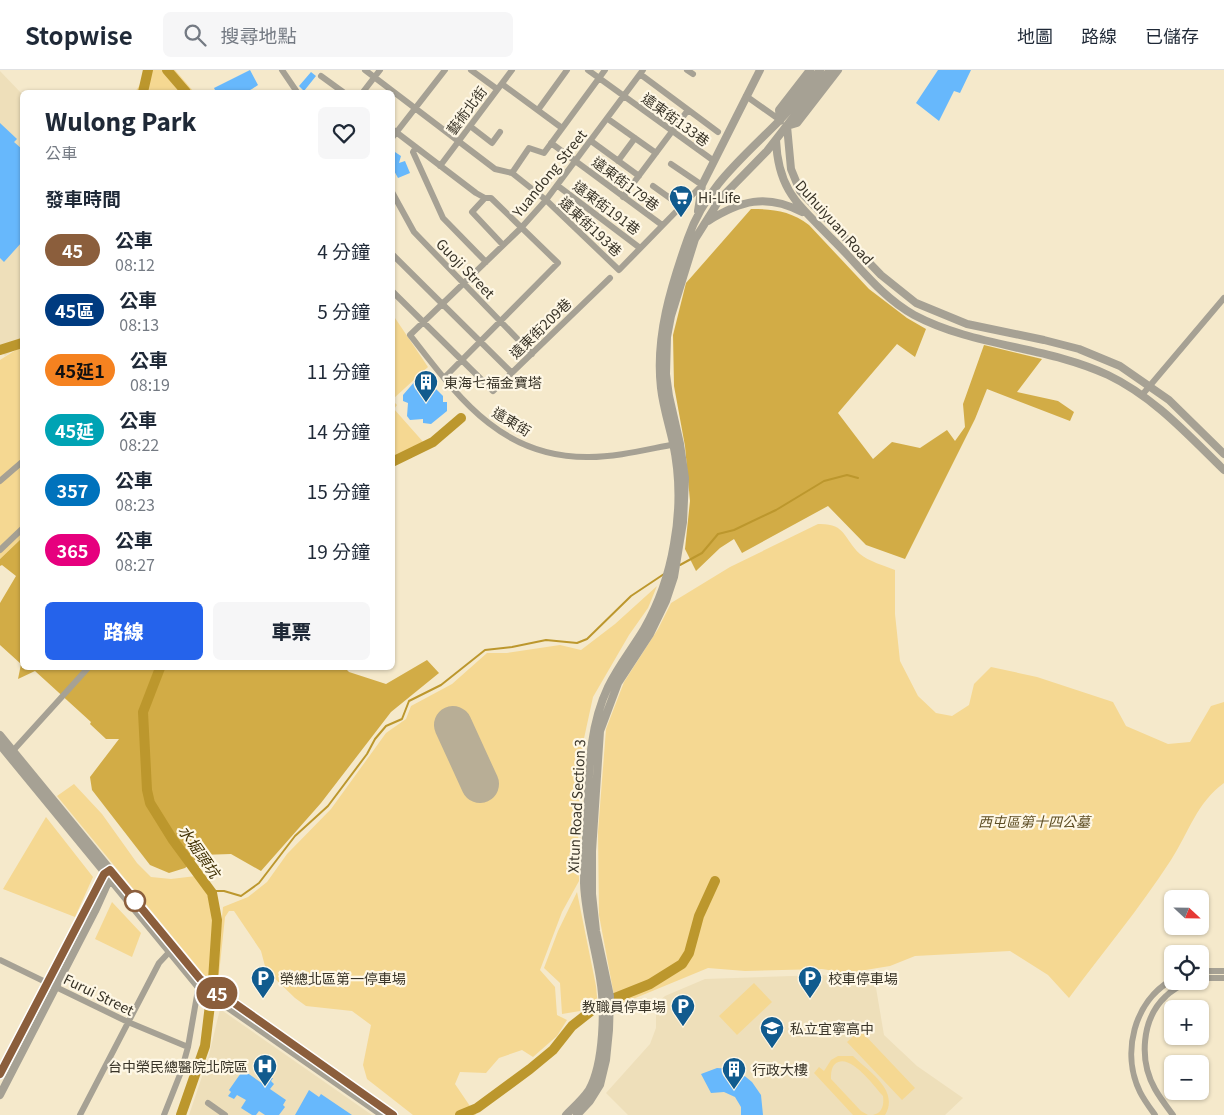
<!DOCTYPE html>
<html lang="zh-TW">
<head>
<meta charset="utf-8">
<style>
  :root { --surface:#fff; --page:#f6f6f7; --text:#1f2937; --muted:#747a83; --line:#e0e1e3; --accent:#2563eb }
  body { margin:0; font-family:Georgia,"Noto Sans TC",serif; background:var(--page); color:var(--text); height:100vh; display:flex; flex-direction:column; font-size:19px; white-space:nowrap }
  * { box-sizing:border-box; margin:0 }
  p { font-size:16px; color:var(--muted) }
  .icon { flex:none; width:28px; height:28px; fill:none; stroke:currentColor; stroke-width:2; stroke-linecap:round; stroke-linejoin:round }
  .map { position:relative; flex:1; overflow:hidden }
  .panel { position:absolute; left:20px; top:20px; width:375px; height:580px; display:flex; flex-direction:column; background:var(--surface); border-radius:8px; box-shadow:0 1px 4px #0004 }
  .panel>* { flex:none }
  .badge { padding:0 10px; border-radius:16px; font-size:18px; line-height:32px }
  .needle { width:32px; rotate:112deg }
  .fabs { position:absolute; left:1164px; top:820px; display:grid; gap:10px }
  .fabs a { display:grid; place-items:center; width:45px; height:45px; border-radius:8px; background:var(--surface); box-shadow:0 1px 4px #0004; font-size:25px }
  .map>.badge { position:absolute; translate:-50% -50%; box-shadow:0 0 0 2px #fff }
  h2 { padding:0 25px; font-size:19px; line-height:45px }
  .round { display:grid; place-items:center; flex:none; width:52px; height:52px; border-radius:8px; background:var(--page) }
  .overview { display:flex; align-items:center; justify-content:space-between; height:85px; padding:0 25px }
  h1 { font-size:24px; font-weight:800; line-height:38px }
  .primary-button { display:flex; gap:10px; margin-top:auto; padding:10px 25px }
  .primary-button a { flex:1; height:58px; border-radius:8px; background:var(--accent); color:#fff; font-size:20px; font-weight:800; line-height:58px; text-align:center }
  .primary-button a+a { background:var(--page); color:var(--text) }
  ul { padding:0; list-style:none }
  li { display:flex; align-items:center; gap:15px; height:60px; padding:0 25px }
  li div { flex:1 }
  li b { display:block; font-size:19px }
  li em { font-style:normal }
  li .badge { min-width:55px; font-weight:700; text-align:center }
  header { display:flex; align-items:center; gap:30px; box-sizing:border-box; height:70px; padding:0 25px; background:var(--surface); border-bottom:1px solid var(--line) }
  header strong { font-size:24px }
  nav { display:flex; gap:28px; margin-inline-start:auto; font-size:18px }
  .search { width:350px; height:45px; background:var(--page); display:flex; align-items:center; gap:12px; box-sizing:border-box; padding:0 18px; border-radius:8px; color:var(--muted); font-size:19px }
  .map>svg:first-child { display:block }
</style>
</head>
<body>
<header>
<strong>Stopwise</strong>
<div class="search"><svg class="icon" aria-label="search" viewBox="0 0 24 24"><circle cx="10" cy="10" r="6"/><path d="M15 15l6 6"/></svg>搜尋地點</div>
<nav><a>地圖</a><a>路線</a><a>已儲存</a></nav>
</header>
<div class="map">
<svg width="1224" height="1045" viewBox="0 0 1224 1045">
  <rect width="100%" height="100%" fill="#f5e9cb"/>
  <path fill="#eedfba" d="M 0,1 L 22,24 L 22,275 L 5,286 L 0,281 Z
    M 822,905 L 875,912 L 884,965 L 917,996 L 963,1028 L 945,1045 L 628,1045 L 606,1023 L 650,974 L 656,958 L 656,934 L 665,926 L 705,909 Z
    M 220,939 L 372,1045 L 189,1045 L 208,989 Z"/>
  <path fill="#f5d892" d="M 150,0 L 175,0 L 194,22 L 135,22 Z
    M 393,245 L 428,297 L 393,329 L 392,329 Z
    M 22,268 L 22,468 L 0,489 L 0,290 L 22,276 Z
    M 393,331 L 397,335 L 394,339 L 425,374 L 393,390 Z
    M 818,454 C 846,453 843,468 860,484 C 868,491 885,496 895,500 L 895,544 L 900,591 L 918,626 L 936,643 L 952,646 L 969,635 L 974,614 L 991,597 L 1037,607 L 1113,632 L 1126,656 L 1168,674 L 1190,672 L 1211,636 L 1224,632 L 1224,713 C 1197,732 1188,764 1171,790 C 1140,838 1103,882 1069,928 L 1048,905 L 1010,881 L 915,886 L 890,896 L 847,903 L 822,899 L 745,901 L 708,898 L 616,936 L 599,845 L 598,762 L 606,659 L 624,612 L 658,559 L 671,533 L 730,497 Z
    M 657,516 L 648,538 L 629,565 L 593,627 L 583,673 L 578,753 L 579,811 L 562,842 L 540,900 L 555,917 L 557,945 L 567,950 L 557,966 L 533,987 L 522,980 L 499,988 L 486,1003 L 460,1002 L 455,1014 L 476,1045 L 413,1045 L 367,1009 L 363,995 L 371,955 L 352,941 L 306,936 L 295,928 L 266,900 L 261,881 L 234,841 L 229,841 L 225,847 L 219,904 L 216,906 L 223,837 L 248,827 L 267,812 L 287,784 L 331,739 L 386,663 L 406,649 L 411,636 L 452,614 L 487,583 L 507,583 L 560,575 L 581,580 L 615,554 Z
    M 74,714 L 102,744 L 137,793 L 151,807 L 171,809 L 196,806 C 221,835 212,876 210,912 L 57,726 Z
    M 46,747 L 93,807 L 75,847 L 3,819 Z
    M 577,822 L 596,916 L 598,938 L 562,944 L 560,913 L 544,898 L 558,861 Z
    M 112,832 L 141,863 L 132,887 L 95,869 Z
    M 754,913 L 772,932 L 737,965 L 719,946 Z
    M 860,960 L 915,1018 L 902,1030 L 847,972 Z
    M 838,986 L 853,986 C 868,1001 900,1020 885,1045 L 873,1045 C 883,1043 884,1034 883,1026 C 874,1016 849,981 835,994 C 831,998 831,1004 831,1009 L 861,1041 L 868,1045 L 853,1045 L 814,1003 L 819,997 L 824,1001 L 831,990 Z"/>
  <path fill="#d2ac46" d="M 751,139 C 773,139 791,141 809,155 L 869,219 L 907,248 L 926,259 L 915,287 L 897,274 L 838,343 L 873,389 L 892,372 L 920,378 L 947,360 L 955,371 L 965,357 L 963,334 L 984,275 L 1042,289 L 1017,322 L 1058,331 L 1074,342 L 1070,351 L 987,319 L 975,349 L 905,489 L 866,475 L 828,436 L 742,483 L 734,469 L 720,478 L 696,501 L 685,479 L 690,431 L 685,376 L 674,316 L 673,265 L 686,213 Z
    M 22,468 L 22,598 L 345,598 L 349,602 L 386,614 L 427,590 L 439,603 L 391,642 L 321,733 L 261,801 L 231,784 L 201,785 L 185,798 L 169,803 L 150,795 L 92,720 L 90,707 L 119,669 L 106,669 L 90,654 L 91,652 L 35,601 L 18,609 L 21,594 L 0,575 L 0,533 L 16,506 L 2,495 L 0,496 L 0,489 Z"/>
  <g fill="none" stroke-linecap="round" stroke-linejoin="round">
    <path stroke="#bc972d" stroke-width="2" d="M 680,495 L 702,483 L 718,464 L 734,460 L 776,440 L 824,411 L 847,405 L 858,408
      M 210,821 L 224,821 L 241,826 L 259,813 L 295,766 L 328,736 L 367,684 L 375,669 L 386,656 L 402,649 L 409,631 L 441,615 L 485,580 L 512,577 L 546,570 L 577,573 L 587,569 L 631,526 L 664,504"/>
    <path stroke="#bc972d" stroke-width="10" d="M 167,0 L 186,22
      M 143,22 L 148,0
      M 0,280 L 22,273
      M 392,392 L 433,372 L 461,348
      M 160,598 L 143,642 L 147,720 L 150,733 L 173,770 L 212,823 L 217,850 L 213,910 L 205,976 L 181,1045
      M 460,1045 L 477,1038 L 530,999 L 553,980 L 572,956 L 600,934 L 650,914 L 682,894 L 689,883 L 699,846 L 715,811"/>
    <path stroke="#b8ae96" stroke-width="38" d="M 453,655 L 480,714"/>
  </g>
  <path fill="#67b8fc" d="M 250,0 L 258,15 L 252,19 L 246,22 L 216,22 L 214,18 Z
    M 938,0 L 971,0 L 960,23 L 954,21 L 939,51 L 916,33 Z
    M 311,2 L 316,6 L 304,21 L 299,16 Z
    M 0,53 L 17,69 L 14,72 L 22,79 L 22,172 L 4,192 L 0,188 Z
    M 392,80 L 401,86 L 399,93 L 405,91 L 410,103 L 398,108 L 392,97 Z
    M 416,310 L 427,310 L 443,326 L 443,332 L 447,332 L 447,341 L 431,354 L 423,353 L 423,349 L 410,350 L 407,346 L 408,333 L 403,331 L 403,325 Z
    M 717,998 L 733,999 L 741,1003 L 752,1012 L 761,1025 L 763,1045 L 741,1045 L 741,1037 L 735,1027 L 724,1022 L 711,1023 L 701,1004 Z
    M 243,1000 L 263,1014 L 268,1008 L 273,1008 L 271,1011 L 274,1014 L 270,1019 L 286,1030 L 283,1035 L 285,1037 L 279,1045 L 265,1045 L 259,1041 L 256,1045 L 252,1045 L 241,1038 L 246,1030 L 237,1025 L 234,1029 L 228,1026 L 231,1022 L 229,1020 Z
    M 309,1020 L 319,1027 L 321,1024 L 352,1045 L 295,1045 Z"/>
  <g fill="none" stroke-linecap="round" stroke-linejoin="round">
    <path stroke="#a6a194" stroke-width="6" d="M 282,0 L 297,22
      M 365,0 L 495,99 L 512,103 L 546,130 L 619,200 L 702,115 L 671,94
      M 471,0 L 497,19
      M 588,0 L 714,91
      M 643,0 L 546,130 L 521,158 L 410,265 C 459,328 501,388 589,387 C 618,387 648,379 676,374
      M 687,0 L 693,4
      M 640,4 L 718,62
      M 321,6 L 343,22
      M 502,14 L 562,58
      M 363,22 L 380,0
      M 746,26 L 780,50
      M 538,40 L 567,0
      M 608,49 L 656,83
      M 470,56 L 492,73 L 500,62
      M 392,59 L 476,123 L 485,128 L 491,128 L 558,193 L 444,308
      M 392,68 L 445,0
      M 591,71 L 639,106
      M 551,73 L 662,155
      M 416,77 L 413,82 L 443,148 L 486,192
      M 618,91 L 635,68
      M 440,96 L 512,0
      M 512,103 L 529,78 L 544,83 L 605,0
      M 558,116 L 640,178
      M 653,116 L 681,136
      M 392,122 L 414,162 L 532,284
      M 623,127 L 688,40
      M 485,128 L 472,142 L 503,175
      M 392,184 L 512,303
      M 392,221 L 493,321 L 610,208
      M 1142,325 L 1224,228
      M 0,411 L 22,392
      M 0,480 L 22,459
      M 10,684 L 88,598
      M 0,890 L 128,952 L 188,977
      M 1200,901 L 1224,901
      M 1200,908 L 1224,908
      M 208,1033 L 225,1045
      M 80,1045 L 159,893 L 173,878
      M 164,1045 L 181,1002 L 188,977 L 199,914
      M 1155,1045 C 1150,1038 1144,1030 1140,1022 C 1121,983 1134,931 1172,910
      M 1173,1045 C 1167,1037 1160,1028 1155,1019 C 1139,991 1141,949 1166,926 C 1172,920 1181,915 1189,911"/>
    <path stroke="#a6a194" stroke-width="8" d="M 780,51 L 779,40 L 810,0
      M 787,56 L 791,99 L 800,121 L 881,205 L 916,233 L 967,254 L 1044,270 L 1079,279 L 1120,296 L 1169,330 L 1224,384
      M 787,56 L 797,53 L 838,0
      M 776,70 C 778,120 798,134 831,168 C 858,194 880,226 914,245 C 974,277 1046,276 1108,305 C 1154,327 1188,365 1224,400
      M 698,141 L 702,115 L 760,0
      M 708,151 C 740,131 766,123 802,142
      M 0,665 L 200,909 L 393,1045
      M 0,675 L 198,916 L 383,1045
      M 0,1004 L 106,803
      M 0,1025 L 95,841 L 109,810 L 110,806
      M 566,1045 C 574,1037 583,1029 589,1020 C 604,993 605,937 600,908 C 595,876 585,845 584,813 C 584,792 586,771 587,751 C 589,705 588,659 608,617 C 618,596 632,579 644,559 C 659,533 669,504 674,474 C 680,441 680,406 673,373 C 669,355 663,336 661,318 C 655,267 671,216 688,168 C 706,116 744,87 781,49 C 795,34 807,16 820,0
      M 577,1045 L 590,1031 L 600,1015 L 606,990 L 609,960 L 610,926 L 596,861 L 592,824 L 592,781 L 600,661 L 618,613 L 650,564 L 666,531 L 674,507 L 683,452 L 685,408 L 680,374 L 669,326 L 666,304 L 667,267 L 671,246 L 695,169 L 712,142 L 719,130 L 767,81 L 830,0"/>
  </g>
  <g fill="none" stroke-linecap="round" stroke-linejoin="round">
    <g stroke="#fff" stroke-width="11">
      <path id="line" d="M 0,1004 L 104,804 L 110,800 L 200,909 L 393,1045"/>
    </g>
    <use href="#line" stroke="#8b5e3c" stroke-width="8"/>
  </g>
  <defs>
    <g id="supermarket-pin" transform="scale(1.25)"><path d="M0 17L-7.5 6A9.5 9.5 0 1 1 7.5 6Z" fill="#115b8e" stroke="#fef7e5"/><path d="M-6-5.5h2.5l.6 2H6L4.5 2H-2.5L-4.4-4H-6ZM-1.5 3.2a1.3 1.3 0 1 0 .1 0ZM3 3.2a1.3 1.3 0 1 0 .1 0Z" fill="#fff"/></g>
    <g id="building-pin" transform="scale(1.25)"><path d="M0 17L-7.5 6A9.5 9.5 0 1 1 7.5 6Z" fill="#115b8e" stroke="#fef7e5"/><path d="M-4-6H4V6H1V3H-1V6H-4ZM-2.5-4.3h1.7v1.8h-1.7ZM.8-4.3h1.7v1.8H.8ZM-2.5-1h1.7V.8h-1.7ZM.8-1h1.7V.8H.8Z" fill="#fff"/></g>
    <g id="parking-pin" transform="scale(1.25)"><path d="M0 17L-7.5 6A9.5 9.5 0 1 1 7.5 6Z" fill="#115b8e" stroke="#fef7e5"/><path d="M-3.5-5.5H1a3.5 3.5 0 0 1 0 7H-1V5.5H-3.5ZM-1-3.4V-.6H.8a1.4 1.4 0 0 0 0-2.8Z" fill="#fff"/></g>
    <g id="school-pin" transform="scale(1.25)"><path d="M0 17L-7.5 6A9.5 9.5 0 1 1 7.5 6Z" fill="#115b8e" stroke="#fef7e5"/><path d="M0-5L7-2L0 1L-7-2ZM-4 1L0 2.5L4 1V4Q0 6-4 4Z" fill="#fff"/></g>
    <g id="hospital-pin" transform="scale(1.25)"><path d="M0 17L-7.5 6A9.5 9.5 0 1 1 7.5 6Z" fill="#115b8e" stroke="#fef7e5"/><path d="M-5-5h3v3.5h4V-5h3V5h-3V1.5h-4V5h-3Z" fill="#fff"/></g>
  </defs>
  <g fill-rule="evenodd">
    <use href="#supermarket-pin" x="681" y="127"/>
    <use href="#building-pin" x="426" y="312"/>
    <use href="#parking-pin" x="263" y="908"/>
    <use href="#parking-pin" x="810" y="908"/>
    <use href="#parking-pin" x="683" y="936"/>
    <use href="#school-pin" x="772" y="958"/>
    <use href="#hospital-pin" x="265" y="996"/>
    <use href="#building-pin" x="734" y="999"/>
  </g>
  <circle fill="#fff" stroke="#8b5e3c" stroke-width="2.5" cx="135" cy="831" r="10"/>
  <g text-anchor="middle" dominant-baseline="central" stroke-width="4.5" stroke-linejoin="round" paint-order="stroke">
    <g font-size="14" fill="#393428" stroke="#fef7e5">
      <text transform="translate(466 40) rotate(-53)">藝術北街</text>
      <text transform="translate(676 49) rotate(36)">遠東街133巷</text>
      <text transform="translate(549 103) rotate(-51)">Yuandong Street</text>
      <text transform="translate(626 113) rotate(37)">遠東街179巷</text>
      <text transform="translate(607 137) rotate(37)">遠東街191巷</text>
      <text transform="translate(835 152) rotate(48)">Duhuiyuan Road</text>
      <text transform="translate(591 156) rotate(43)">遠東街193巷</text>
      <text transform="translate(466 198) rotate(46)">Guoji Street</text>
      <text transform="translate(540 258) rotate(-44)">遠東街209巷</text>
      <text transform="translate(512 351) rotate(31)">遠東街</text>
      <text transform="translate(576 736) rotate(-87)">Xitun Road Section 3</text>
      <text transform="translate(99 924) rotate(26)">Furui Street</text>
    </g>
    <g font-size="14" fill="#393428" stroke="#fef7e5" text-anchor="start">
      <text x="698" y="127">Hi-Life</text>
      <text x="444" y="312">東海七福金寶塔</text>
      <text x="280" y="908">榮總北區第一停車場</text>
      <text x="828" y="908">校車停車場</text>
      <text x="666" y="936" text-anchor="end">教職員停車場</text>
      <text x="790" y="958">私立宜寧高中</text>
      <text x="248" y="996" text-anchor="end">台中榮民總醫院北院區</text>
      <text x="752" y="999">行政大樓</text>
    </g>
    <g font-size="14" font-style="italic" fill="#5d4d23" stroke="#fef7e5">
      <text x="1034" y="751">西屯區第十四公墓</text>
    </g>
    <g font-size="15" font-style="italic" fill="#3f2f02" stroke="#fef7e5">
      <text transform="translate(200 781) rotate(55)">水堀頭坑</text>
    </g>
  </g>
</svg>
<div class="fabs">
<a><svg class="needle" viewBox="-14 -14 28 28"><path d="M0-13l5 13h-10z" fill="#e53935"/><path d="M0 13l5-13h-10z" fill="#747a83"/></svg></a>
<a><svg class="icon" aria-label="locate" viewBox="0 0 24 24"><circle cx="12" cy="12" r="6"/><path d="M12 2v4M12 18v4M2 12h4M18 12h4"/></svg></a>
<a>+</a>
<a>−</a>
</div>
<b class="badge" style="left:217px;top:923px;background:#8b5e3c;color:#fff">45</b>
<section class="panel">
<div class="overview"><div><h1>Wulong Park</h1><p>公車</p></div><a class="round"><svg class="icon" aria-label="heart" viewBox="0 0 24 24"><path d="M12 20l-8-8c-3-5 5-10 8-4 3-6 11-1 8 4z"/></svg></a></div>
<h2>發車時間</h2>
<ul>
<li><span class="badge" style="background:#8b5e3c;color:#fff">45</span><div><b>公車</b><p>08:12</p></div><em>4 分鐘</em></li>
<li><span class="badge" style="background:#003b80;color:#fff">45區</span><div><b>公車</b><p>08:13</p></div><em>5 分鐘</em></li>
<li><span class="badge" style="background:#f58220;color:#111">45延1</span><div><b>公車</b><p>08:19</p></div><em>11 分鐘</em></li>
<li><span class="badge" style="background:#00a3b4;color:#fff">45延</span><div><b>公車</b><p>08:22</p></div><em>14 分鐘</em></li>
<li><span class="badge" style="background:#0072bc;color:#fff">357</span><div><b>公車</b><p>08:23</p></div><em>15 分鐘</em></li>
<li><span class="badge" style="background:#e6007e;color:#fff">365</span><div><b>公車</b><p>08:27</p></div><em>19 分鐘</em></li>
</ul>
<div class="primary-button"><a>路線</a><a>車票</a></div>
</section>
</div>
</body>
</html>
